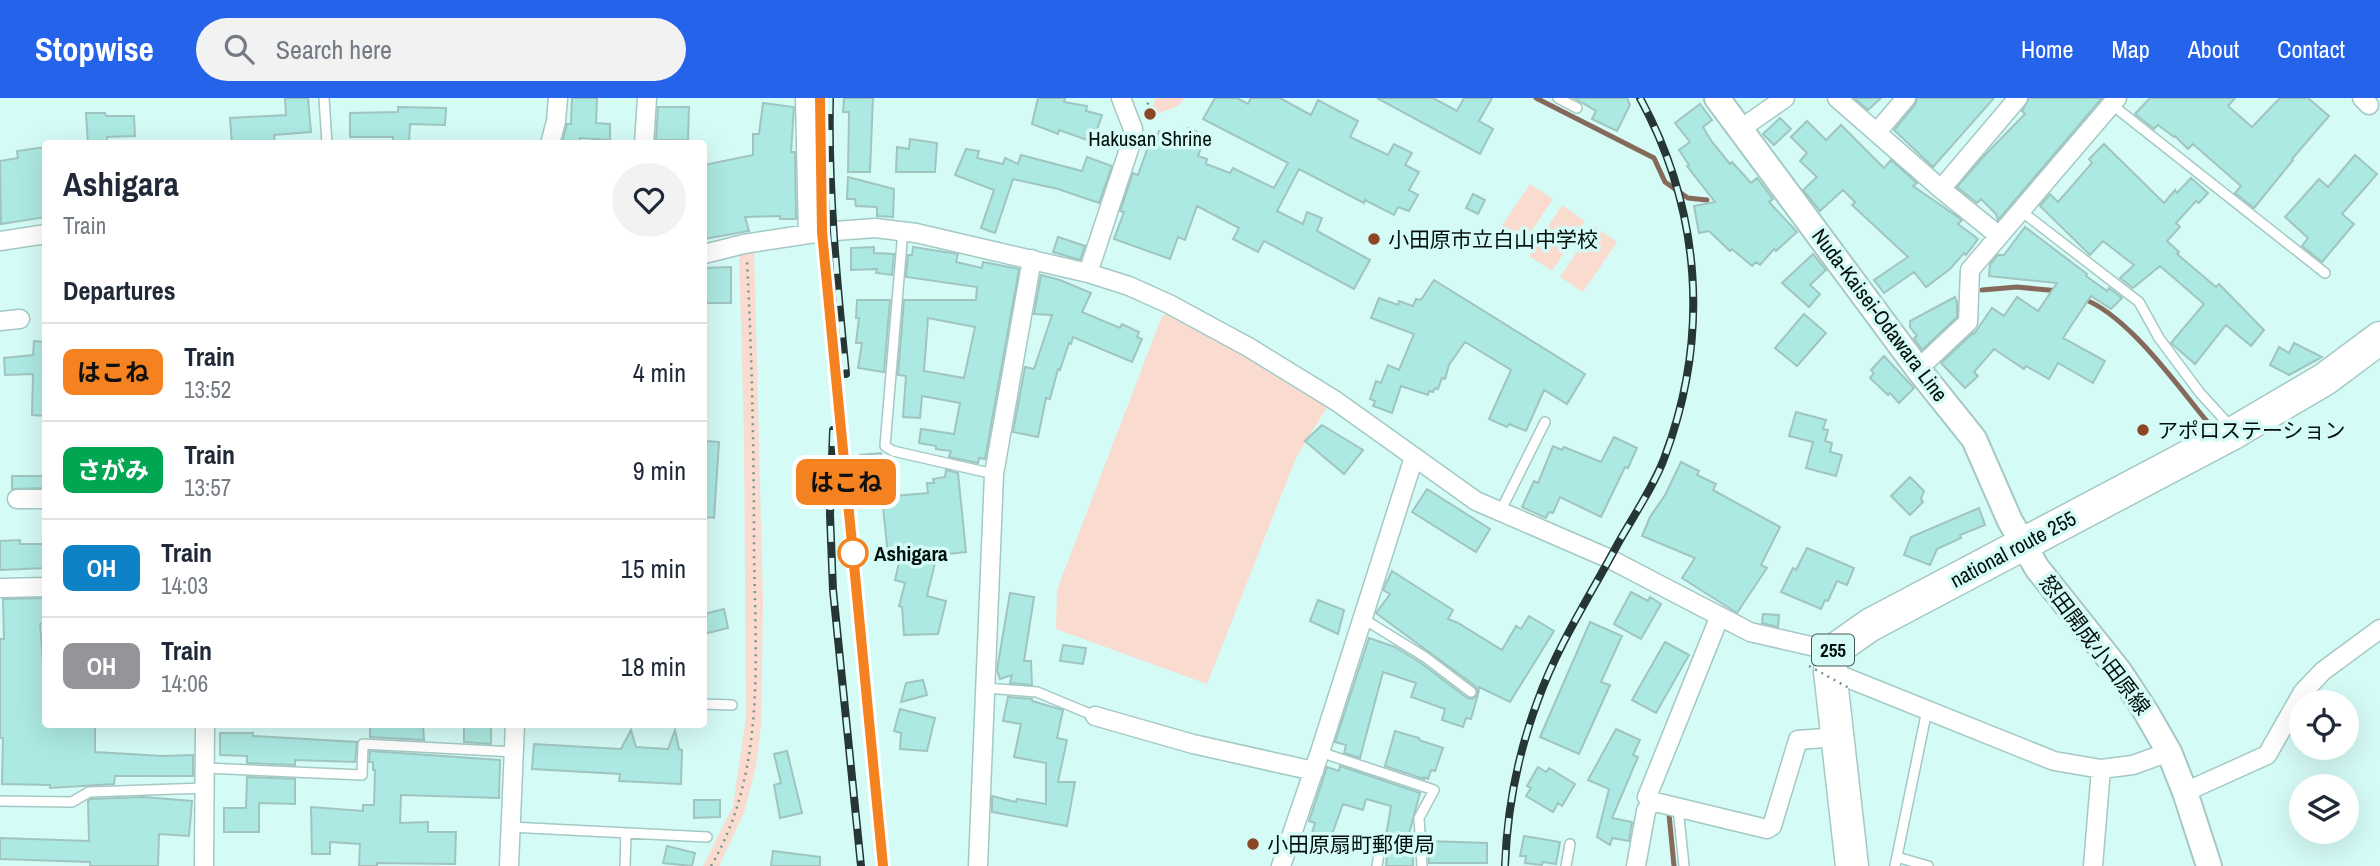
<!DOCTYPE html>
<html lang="en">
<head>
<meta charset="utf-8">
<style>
  :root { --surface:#fff; --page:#f2f2f3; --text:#1f2937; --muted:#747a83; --line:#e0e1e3; --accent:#2563eb }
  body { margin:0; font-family:"Archivo Narrow","Noto Sans JP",sans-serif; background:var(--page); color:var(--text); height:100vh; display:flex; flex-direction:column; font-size:26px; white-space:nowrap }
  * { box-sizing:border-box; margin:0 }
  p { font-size:23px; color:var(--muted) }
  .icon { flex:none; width:38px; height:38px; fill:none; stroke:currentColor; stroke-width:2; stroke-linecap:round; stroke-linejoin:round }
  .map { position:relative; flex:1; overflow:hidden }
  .drawer { position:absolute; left:42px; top:42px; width:665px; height:588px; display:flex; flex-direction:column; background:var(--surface); border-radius:7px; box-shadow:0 7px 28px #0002 }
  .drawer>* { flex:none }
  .badge { padding:0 14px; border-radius:10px; font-size:24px; line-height:46px }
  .fabs { position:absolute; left:2289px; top:592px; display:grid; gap:14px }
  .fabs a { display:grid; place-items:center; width:70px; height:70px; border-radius:50%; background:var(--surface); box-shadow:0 7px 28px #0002; font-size:35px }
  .map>.badge { position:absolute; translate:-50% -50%; box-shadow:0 0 0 4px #fff }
  h2 { padding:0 21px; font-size:26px; line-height:63px }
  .round { display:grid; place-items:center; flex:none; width:74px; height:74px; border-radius:37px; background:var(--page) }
  .summary { display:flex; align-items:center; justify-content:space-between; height:119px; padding:0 21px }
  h1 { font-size:33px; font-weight:800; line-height:52px }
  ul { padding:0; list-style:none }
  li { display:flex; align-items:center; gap:21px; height:98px; padding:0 21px; border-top:2px solid var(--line) }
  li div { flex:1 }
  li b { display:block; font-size:26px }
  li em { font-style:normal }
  li .badge { min-width:77px; font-weight:700; text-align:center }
  header { display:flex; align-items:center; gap:42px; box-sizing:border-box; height:98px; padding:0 35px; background:var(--accent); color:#fff }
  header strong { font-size:33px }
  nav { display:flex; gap:38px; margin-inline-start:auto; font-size:24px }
  .search { width:490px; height:63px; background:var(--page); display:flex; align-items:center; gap:18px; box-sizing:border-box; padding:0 24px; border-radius:38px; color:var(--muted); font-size:26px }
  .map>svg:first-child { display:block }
</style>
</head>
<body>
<header>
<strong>Stopwise</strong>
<div class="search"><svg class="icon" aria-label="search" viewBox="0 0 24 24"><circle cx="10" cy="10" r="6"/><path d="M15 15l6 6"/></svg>Search here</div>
<nav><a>Home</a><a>Map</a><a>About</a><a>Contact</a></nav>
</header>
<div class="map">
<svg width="2380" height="768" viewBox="0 0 2380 768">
  <rect width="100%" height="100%" fill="#d5fbf6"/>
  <path fill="#f9dbcf" d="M 1156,0 L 1185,0 L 1178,8 L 1154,17 L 1150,13 Z
    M 1530,86 L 1553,101 L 1519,151 L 1496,136 Z
    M 1562,107 L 1585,123 L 1552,173 L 1529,158 Z
    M 1594,128 L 1617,144 L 1583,194 L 1560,179 Z
    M 754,151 L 763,505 L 761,628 L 756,668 L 744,715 L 719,768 L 703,768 L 733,708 L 746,619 L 744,336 L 739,154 Z
    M 1167,217 L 1252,261 L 1327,309 L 1296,360 L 1207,586 L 1056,531 L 1057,492 L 1162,218 Z"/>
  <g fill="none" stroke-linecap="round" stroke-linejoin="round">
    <path stroke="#85695b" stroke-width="5" d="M 1536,0 L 1654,60 L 1665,84 L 1688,100 L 1707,102
      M 1982,192 L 2017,189 L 2059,193
      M 2081,200 C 2128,216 2178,289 2210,327
      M 1669,716 L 1674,768"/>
  </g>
  <path fill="#ace9e2" stroke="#a0c5c0" stroke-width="2" fill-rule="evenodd" d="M 285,0 L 308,0 L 311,34 L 274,37 L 275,46 L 232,46 L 230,20 L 286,17 Z
    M 572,0 L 597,0 L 596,25 L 610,26 L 610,42 L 580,40 L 579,46 L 562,46 L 567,26 L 571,26 Z
    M 844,0 L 873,0 L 870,74 L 848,74 L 849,14 L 843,14 Z
    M 1038,0 L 1065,0 L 1064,4 L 1087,8 L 1086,13 L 1102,17 L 1093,44 L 1059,32 L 1058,36 L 1032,26 Z
    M 1215,0 L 1237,0 L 1248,6 L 1251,0 L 1280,0 L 1311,17 L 1318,2 L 1358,23 L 1350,39 L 1388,57 L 1394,46 L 1412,55 L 1405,67 L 1419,74 L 1409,92 L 1418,97 L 1409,113 L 1398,109 L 1394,117 L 1365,102 L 1364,105 L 1299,71 L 1277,113 L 1303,126 L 1307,114 L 1322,120 L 1317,133 L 1370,162 L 1354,191 L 1264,143 L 1258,154 L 1233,141 L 1239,130 L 1197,108 L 1185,142 L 1178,139 L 1170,161 L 1114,141 L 1124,114 L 1120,113 L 1133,75 L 1138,77 L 1151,41 L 1156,42 L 1159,33 L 1184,42 L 1188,30 L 1206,37 L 1198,58 L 1207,61 L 1206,66 L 1230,75 L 1233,70 L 1274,90 L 1288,65 L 1203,21 Z
    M 1377,0 L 1433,0 L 1457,13 L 1464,0 L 1492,0 L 1479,23 L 1493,31 L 1480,56 Z
    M 1574,0 L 1627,0 L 1630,7 L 1617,33 L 1592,21 L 1596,13 Z
    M 1854,0 L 1881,0 L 1868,12 Z
    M 1917,0 L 1994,0 L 1933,69 L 1894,32 L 1915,7 Z
    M 2029,0 L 2102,0 L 1998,122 L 1996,116 L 1981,101 L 1977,105 L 1957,89 L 1984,58 L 2025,16 L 2022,13 Z
    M 2150,0 L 2235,0 L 2228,8 L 2252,29 L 2280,0 L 2308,0 L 2329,18 L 2292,61 L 2293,62 L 2254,110 L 2235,95 L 2241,88 L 2193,46 L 2188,51 L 2175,38 L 2174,39 L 2158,27 L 2154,31 L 2135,16 Z
    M 763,5 L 794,9 L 791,54 L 795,54 L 796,121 L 780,121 L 780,118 L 745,119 L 749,133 L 704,141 L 704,67 L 753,57 L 753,36 L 759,36 Z
    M 1700,6 L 1712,22 L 1703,29 L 1712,44 L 1730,66 L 1732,64 L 1751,85 L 1757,80 L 1773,101 L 1769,104 L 1797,134 L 1776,153 L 1774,151 L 1760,167 L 1756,164 L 1752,168 L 1732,151 L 1730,153 L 1709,133 L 1699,135 L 1694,108 L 1715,104 L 1687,68 L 1689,67 L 1679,52 L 1690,44 L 1675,25 Z
    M 398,9 L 446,10 L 445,27 L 410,26 L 409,46 L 393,46 L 393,39 L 350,39 L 350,15 L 398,14 Z
    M 658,9 L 689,9 L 688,42 L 656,42 Z
    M 86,15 L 105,15 L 106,18 L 134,18 L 135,38 L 107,39 L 107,46 L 88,46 Z
    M 1780,20 L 1791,31 L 1774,47 L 1763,36 Z
    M 1807,23 L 1826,42 L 1841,27 L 1884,70 L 1891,62 L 1917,85 L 1913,88 L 1962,122 L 1958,126 L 1978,141 L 1966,157 L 1964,155 L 1950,171 L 1926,189 L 1914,174 L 1884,195 L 1874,182 L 1908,159 L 1852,107 L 1855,104 L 1843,92 L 1820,113 L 1803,92 L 1817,79 L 1800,63 L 1807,55 L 1791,39 Z
    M 910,41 L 937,45 L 935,74 L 896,74 L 897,49 L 909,51 Z
    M 2104,46 L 2164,105 L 2175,92 L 2177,95 L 2191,80 L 2208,95 L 2199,105 L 2196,103 L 2176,125 L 2180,129 L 2167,143 L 2179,154 L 2177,156 L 2216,189 L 2219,186 L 2264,232 L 2251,248 L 2226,227 L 2195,266 L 2171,245 L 2204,206 L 2160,168 L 2133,190 L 2120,180 L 2134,167 L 2103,143 L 2090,157 L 2040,108 L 2050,96 L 2058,104 L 2092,65 L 2089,61 Z
    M 46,49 L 46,119 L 1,126 L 0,63 L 18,60 L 17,53 Z
    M 966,51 L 979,53 L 977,60 L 1003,66 L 1005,60 L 1018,66 L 1021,57 L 1082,73 L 1087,59 L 1112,68 L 1099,105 L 1058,91 L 1013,81 L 995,135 L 981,130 L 994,92 L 955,77 Z
    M 2355,57 L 2377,76 L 2342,116 L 2354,126 L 2322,164 L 2302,148 L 2308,140 L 2285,119 L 2319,81 L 2328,89 Z
    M 848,79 L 894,91 L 893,119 L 877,118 L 877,109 L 856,108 L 855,101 L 847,101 Z
    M 1473,96 L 1485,102 L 1478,116 L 1466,110 Z
    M 2025,129 L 2087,176 L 2086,178 L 2107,193 L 2109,190 L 2122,200 L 2111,211 L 2091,198 L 2063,240 L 2105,263 L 2093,285 L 2058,265 L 2049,281 L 2026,268 L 2024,271 L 1994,251 L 1974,274 L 1978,278 L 1965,290 L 1941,265 L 1973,235 L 1974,236 L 1992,210 L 2004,218 L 2017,199 L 2038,213 L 2057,185 L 1989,178 L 1990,166 L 1998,157 L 2004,157 Z
    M 1058,139 L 1085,148 L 1080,162 L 1053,154 Z
    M 874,149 L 874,155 L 894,156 L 892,177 L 876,175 L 877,171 L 851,172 L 851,150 Z
    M 913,149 L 958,156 L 956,164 L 982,170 L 983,164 L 1019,171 L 985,361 L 979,360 L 978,365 L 949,359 L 951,353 L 936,351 L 936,348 L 919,345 L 921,331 L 954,336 L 960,305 L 922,298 L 920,320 L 903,319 L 906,278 L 898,277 L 904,202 L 976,202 L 977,189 L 906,179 L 908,157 L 912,157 ZM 928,220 L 975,229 L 964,280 L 924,273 Z
    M 1813,156 L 1826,172 L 1810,187 L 1820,196 L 1809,209 L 1782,185 Z
    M 731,169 L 731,205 L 704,205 L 704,170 Z
    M 1041,177 L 1060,182 L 1091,195 L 1082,214 L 1120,230 L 1122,226 L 1139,234 L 1137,239 L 1142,241 L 1132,264 L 1073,239 L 1071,246 L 1069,245 L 1060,272 L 1058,271 L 1050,301 L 1046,300 L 1038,339 L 1013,334 L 1025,269 L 1034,271 L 1052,217 L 1034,216 Z
    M 1434,182 L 1585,276 L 1567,306 L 1544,292 L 1526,333 L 1509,326 L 1507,329 L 1489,321 L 1511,272 L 1465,244 L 1449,267 L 1445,281 L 1442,280 L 1438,291 L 1435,290 L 1433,294 L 1429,293 L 1428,297 L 1401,288 L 1392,315 L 1373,308 L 1375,303 L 1370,301 L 1376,283 L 1381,285 L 1388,267 L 1399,272 L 1414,236 L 1371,220 L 1379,200 L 1398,207 L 1399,203 L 1413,208 L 1416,201 L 1421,202 Z
    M 1955,199 L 1957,204 L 1957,219 L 1922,252 L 1914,240 L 1917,238 L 1910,229 L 1910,223 Z
    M 857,202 L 890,202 L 884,274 L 858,270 L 862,245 L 856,245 L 859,220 L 856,220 Z
    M 1804,216 L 1826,235 L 1797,268 L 1775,250 Z
    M 34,243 L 46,244 L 46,318 L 32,317 L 33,276 L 5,277 L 4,260 L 33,257 Z
    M 2294,245 L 2322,259 L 2289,277 L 2270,267 L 2279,249 L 2289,255 Z
    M 1884,258 L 1914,290 L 1899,305 L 1890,295 L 1888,297 L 1870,280 L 1874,275 L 1871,272 Z
    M 1796,314 L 1826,322 L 1823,331 L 1828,332 L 1825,343 L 1832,345 L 1830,354 L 1842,357 L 1836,378 L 1806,370 L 1813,344 L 1789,338 Z
    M 1322,327 L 1363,352 L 1344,376 L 1305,343 Z
    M 1614,339 L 1637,350 L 1628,370 L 1625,369 L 1601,419 L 1560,399 L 1553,415 L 1549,414 L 1546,420 L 1522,409 L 1534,383 L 1538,385 L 1553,348 L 1562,352 L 1564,349 L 1601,364 Z
    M 704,343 L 719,344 L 714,420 L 704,419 Z
    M 881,355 L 883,382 L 862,384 L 860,357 Z
    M 1681,364 L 1699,373 L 1697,377 L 1716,386 L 1713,392 L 1780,429 L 1761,467 L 1767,470 L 1737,515 L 1682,480 L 1695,460 L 1642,438 L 1650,419 L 1665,397 Z
    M 946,372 L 958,375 L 966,454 L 937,457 L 927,498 L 946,503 L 938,536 L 904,537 L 902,509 L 899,508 L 905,485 L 895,482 L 901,456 L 888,457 L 882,399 L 928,395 L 927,385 L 934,385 L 933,381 L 945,379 Z
    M 12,378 L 46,378 L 46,390 L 12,391 Z
    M 1910,379 L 1924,393 L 1921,401 L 1923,404 L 1910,417 L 1891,398 Z
    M 1427,391 L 1490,431 L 1476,454 L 1412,414 Z
    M 1979,410 L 1985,427 L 1960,437 L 1961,440 L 1937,451 L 1930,467 L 1904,457 L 1911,439 Z
    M 20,442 L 20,446 L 46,446 L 46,470 L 0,472 L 0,443 Z
    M 1807,450 L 1854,470 L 1847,487 L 1837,483 L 1828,503 L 1825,502 L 1821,511 L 1781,494 L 1793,470 L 1796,472 Z
    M 1392,473 L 1453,512 L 1448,521 L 1458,525 L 1502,552 L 1516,528 L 1521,531 L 1529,518 L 1554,533 L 1510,604 L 1479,589 L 1478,595 L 1475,588 L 1376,515 L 1390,496 L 1383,492 Z
    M 1631,494 L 1648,503 L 1650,499 L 1661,506 L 1641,541 L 1614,526 Z
    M 1010,495 L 1034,499 L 1024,563 L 1031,563 L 1032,587 L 1010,585 L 1012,577 L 1000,581 L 997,572 Z
    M 46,500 L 46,525 L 40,526 L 44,576 L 46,576 L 46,626 L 95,626 L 95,654 L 163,658 L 193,657 L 193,678 L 115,678 L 114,686 L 50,690 L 50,687 L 2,686 L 3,640 L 0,640 L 0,541 L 4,541 L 3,501 Z
    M 1318,502 L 1344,512 L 1338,536 L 1310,523 Z
    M 724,511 L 728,530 L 704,536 L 704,516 Z
    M 1763,516 L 1779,517 L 1778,529 L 1762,525 Z
    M 1590,524 L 1622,538 L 1601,584 L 1610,587 L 1579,656 L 1540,639 Z
    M 1369,540 L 1395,549 L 1421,565 L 1467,600 L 1473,601 L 1478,596 L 1471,621 L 1466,620 L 1463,629 L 1442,622 L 1445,611 L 1411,599 L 1416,585 L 1383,574 L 1360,660 L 1344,655 L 1346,647 L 1335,644 Z
    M 1665,544 L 1689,557 L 1656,615 L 1632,602 Z
    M 1063,547 L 1086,550 L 1083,566 L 1060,563 Z
    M 923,582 L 927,597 L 901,604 L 906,585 Z
    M 1008,599 L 1032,601 L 1032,603 L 1063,612 L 1057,640 L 1067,642 L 1058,684 L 1075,684 L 1067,728 L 992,714 L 992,698 L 1016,704 L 1017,701 L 1046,706 L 1046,665 L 1014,659 L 1021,626 L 1003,623 Z
    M 900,611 L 935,620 L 927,653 L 900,651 L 901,635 L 894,633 Z
    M 370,626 L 423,626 L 424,642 L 370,639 Z
    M 464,626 L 491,626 L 491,646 L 464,644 Z
    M 1616,631 L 1640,642 L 1633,657 L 1638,659 L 1612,720 L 1632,724 L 1629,743 L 1612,740 L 1610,747 L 1597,739 L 1609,691 L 1588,682 Z
    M 631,632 L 636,649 L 668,651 L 675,632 L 679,651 L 682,652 L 681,686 L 619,683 L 620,676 L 532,671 L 534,646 L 621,651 Z
    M 1395,633 L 1419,640 L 1419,642 L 1443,650 L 1435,673 L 1431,672 L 1428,681 L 1424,679 L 1424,681 L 1385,668 Z
    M 220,635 L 253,635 L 253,638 L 357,644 L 355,664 L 295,662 L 295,667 L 247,665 L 247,658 L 220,657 Z
    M 370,653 L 500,662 L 499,700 L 401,697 L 400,725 L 428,724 L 428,734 L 456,734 L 455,766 L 377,765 L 377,768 L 359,768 L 360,746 L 330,744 L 330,756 L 312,756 L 311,709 L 363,713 L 363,707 L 374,707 L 375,672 L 373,672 L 373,664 L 369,664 Z
    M 787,653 L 802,715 L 780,720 L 774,687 L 781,685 L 774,656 Z
    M 1340,668 L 1420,695 L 1407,743 L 1413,743 L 1413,768 L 1386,768 L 1389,738 L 1386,738 L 1391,708 L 1366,701 L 1363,712 L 1343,706 L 1330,742 L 1312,735 L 1315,725 L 1309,723 L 1327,669 L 1339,673 Z
    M 1538,669 L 1546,674 L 1549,670 L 1575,686 L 1562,708 L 1558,705 L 1553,714 L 1526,698 L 1531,690 L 1527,688 Z
    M 247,679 L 295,681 L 295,706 L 259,705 L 259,734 L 224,734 L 224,710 L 246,710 Z
    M 144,699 L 192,703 L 189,738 L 159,736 L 158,768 L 90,768 L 90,764 L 0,761 L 0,740 L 89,743 L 88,703 L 91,701 Z
    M 694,702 L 720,702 L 720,719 L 694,720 Z
    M 1524,738 L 1560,744 L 1556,766 L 1543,764 L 1542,767 L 1525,765 L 1526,758 L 1520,758 Z
    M 1427,743 L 1487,745 L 1487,765 L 1429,765 Z
    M 667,748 L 695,755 L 692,768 L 663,765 Z
    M 773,753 L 820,759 L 820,768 L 771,768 Z"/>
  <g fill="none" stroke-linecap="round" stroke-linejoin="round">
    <g stroke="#a4c9c4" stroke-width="12">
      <path id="lane" d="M 324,0 L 327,46
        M 1558,0 L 1577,10
        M 2111,6 L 2325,175
        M 2021,113 L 2139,204 L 2159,240 L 2200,295 L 2232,330
        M 903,132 L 885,348 L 893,353 L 994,376
        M 1500,414 L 1545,324
        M 1362,520 L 1425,559 L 1471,594
        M 985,590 L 1037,594 L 1095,618
        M 704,606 L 732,607
        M 1320,654 L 1434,692 L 1419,720 L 1422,768
        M 206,670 L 362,677 L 363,646 L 513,654
        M 0,703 L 72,704 L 89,694 L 205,690
        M 1678,709 L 1684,768
        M 510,729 L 707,739
        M 1897,759 L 1928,768
        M 625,768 L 626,735
        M 1377,768 L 1379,756
        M 1566,768 L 1570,746
        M 1895,768 L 1927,612"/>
    </g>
    <g stroke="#a4c9c4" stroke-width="21">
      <path id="street" d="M 805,0 L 808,136
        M 1837,0 L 1941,91 L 1998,137
        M 2362,0 L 2369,7
        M 1742,30 L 1785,0
        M 1877,34 L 1906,0
        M 550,46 L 556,23 L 558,0
        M 644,46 L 647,0
        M 1941,91 L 2018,0
        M 0,143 L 46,136
        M 704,156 L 744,146 L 822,134 L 875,130 L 916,135 L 1088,175 L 1129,188 L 1169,206 L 1250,250 L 1336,303 L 1476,403 L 1610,461 L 1750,534 L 1833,553
        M 1088,175 L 1132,42 L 1133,31 L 1121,0
        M 0,223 L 20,221
        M 1918,271 L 1968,224 L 1970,172 L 2117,0
        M 17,401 L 46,401
        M 0,490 L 46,489
        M 1719,520 L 1647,699 L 1651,703 L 1767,731 L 1772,728 L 1798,642 L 1838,639
        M 1830,573 L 2054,663 L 2101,671 L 2133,667 L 2169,654
        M 1095,618 L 1193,646 L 1314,673
        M 2185,694 L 2267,657 L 2303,594 L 2323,573 L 2380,531
        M 204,768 L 205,626
        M 509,768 L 515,626
        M 978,768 L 994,376 L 1032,161
        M 1281,768 L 1320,654 L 1414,359
        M 1636,768 L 1646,713 L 1651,703
        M 2093,768 L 2101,671"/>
    </g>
    <g stroke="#a4c9c4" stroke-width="28">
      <path id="secondary" d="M 1717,0 L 1918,271 L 1974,341 L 2010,423 L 2037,470 L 2119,573 L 2146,614 L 2169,654 L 2185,694 L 2209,768"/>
    </g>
    <g stroke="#a4c9c4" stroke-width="35">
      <path id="highway" d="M 1852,768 L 1830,573 L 1833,553 L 1870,527 L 2235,334 L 2325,281 L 2380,240"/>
    </g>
    <path stroke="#789390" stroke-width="2.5" stroke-dasharray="2 5" stroke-linecap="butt" d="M 1145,13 L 1150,0
      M 711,768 C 767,673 755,557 754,450 C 754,354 752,259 747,163"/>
    <use href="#lane" stroke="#fff" stroke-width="9"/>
    <use href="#street" stroke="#fff" stroke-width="18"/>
    <use href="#secondary" stroke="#fff" stroke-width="24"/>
    <use href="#highway" stroke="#fff" stroke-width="32"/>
    <g stroke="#263635" stroke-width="8">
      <path id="rail" d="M 820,0 L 822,134 L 883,768
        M 830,0 C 828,92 837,184 846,276
        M 833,332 L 830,417 L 833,492 L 861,768
        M 1505,768 C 1507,712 1518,655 1538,602 C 1557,549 1588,501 1615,451 C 1630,423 1655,387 1665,358 C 1710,238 1701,112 1640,0"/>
    </g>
    <use href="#rail" stroke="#d5fbf6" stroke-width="5" stroke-dasharray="16" stroke-linecap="butt"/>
    <path stroke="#789390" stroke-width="2.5" stroke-dasharray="2 5" stroke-linecap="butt" d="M 1809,568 L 1849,590"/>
  </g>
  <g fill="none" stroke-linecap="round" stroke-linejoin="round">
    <g stroke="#fff" stroke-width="16">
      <path id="line" d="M 820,0 L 822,134 L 883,768"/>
    </g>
    <use href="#line" stroke="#f58220" stroke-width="10"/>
  </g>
  <g fill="#8d4624" stroke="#d5fbf6" stroke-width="2.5">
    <circle cx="1150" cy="16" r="7"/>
    <circle cx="1374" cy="141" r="7"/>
    <circle cx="2143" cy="332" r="7"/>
    <circle cx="1253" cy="746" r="7"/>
  </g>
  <circle fill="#fff" stroke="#f58220" stroke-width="3.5" cx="853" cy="455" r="14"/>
  <g text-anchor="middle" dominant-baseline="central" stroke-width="7" stroke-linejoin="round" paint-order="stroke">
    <rect fill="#d5fbf6" stroke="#425654" stroke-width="2" x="1812" y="536.5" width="42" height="31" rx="5"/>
    <g font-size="19" font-weight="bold" fill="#030f0e">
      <text x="1833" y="552">255</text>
    </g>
    <g font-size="21" fill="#030f0e" stroke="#d5fbf6" text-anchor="start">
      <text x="1150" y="40" text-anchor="middle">Hakusan Shrine</text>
      <text x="1388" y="141">小田原市立白山中学校</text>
      <text x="2157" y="332">アポロステーション</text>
      <text x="1267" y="746">小田原扇町郵便局</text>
    </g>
    <g font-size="21" fill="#030f0e" stroke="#d5fbf6">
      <text transform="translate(1880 217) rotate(53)">Nuda-Kaisei-Odawara Line</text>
      <text transform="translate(2013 451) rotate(-28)">national route 255</text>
      <text transform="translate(2095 547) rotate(53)">怒田開成小田原線</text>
    </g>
    <g font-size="21" font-weight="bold" fill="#030f0e" stroke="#d5fbf6" text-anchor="start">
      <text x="874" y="455">Ashigara</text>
    </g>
  </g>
</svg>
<div class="fabs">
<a><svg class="icon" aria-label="locate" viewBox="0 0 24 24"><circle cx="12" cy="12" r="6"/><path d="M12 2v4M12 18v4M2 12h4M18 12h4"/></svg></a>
<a><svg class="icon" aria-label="layers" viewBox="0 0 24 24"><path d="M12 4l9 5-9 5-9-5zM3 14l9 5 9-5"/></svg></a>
</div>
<b class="badge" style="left:846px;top:384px;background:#f58220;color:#111">はこね</b>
<section class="drawer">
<div class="summary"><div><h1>Ashigara</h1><p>Train</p></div><a class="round"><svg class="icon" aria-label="heart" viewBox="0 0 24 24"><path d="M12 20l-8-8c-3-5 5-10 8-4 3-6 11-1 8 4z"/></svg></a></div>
<h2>Departures</h2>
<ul>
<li><span class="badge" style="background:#f58220;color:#111">はこね</span><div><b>Train</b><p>13:52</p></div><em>4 min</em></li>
<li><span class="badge" style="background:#00a651;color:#fff">さがみ</span><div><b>Train</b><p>13:57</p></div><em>9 min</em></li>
<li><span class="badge" style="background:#0d82c7;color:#fff">OH</span><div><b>Train</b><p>14:03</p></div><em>15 min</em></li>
<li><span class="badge" style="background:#939598;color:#fff">OH</span><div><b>Train</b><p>14:06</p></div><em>18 min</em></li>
</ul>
</section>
</div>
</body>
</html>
